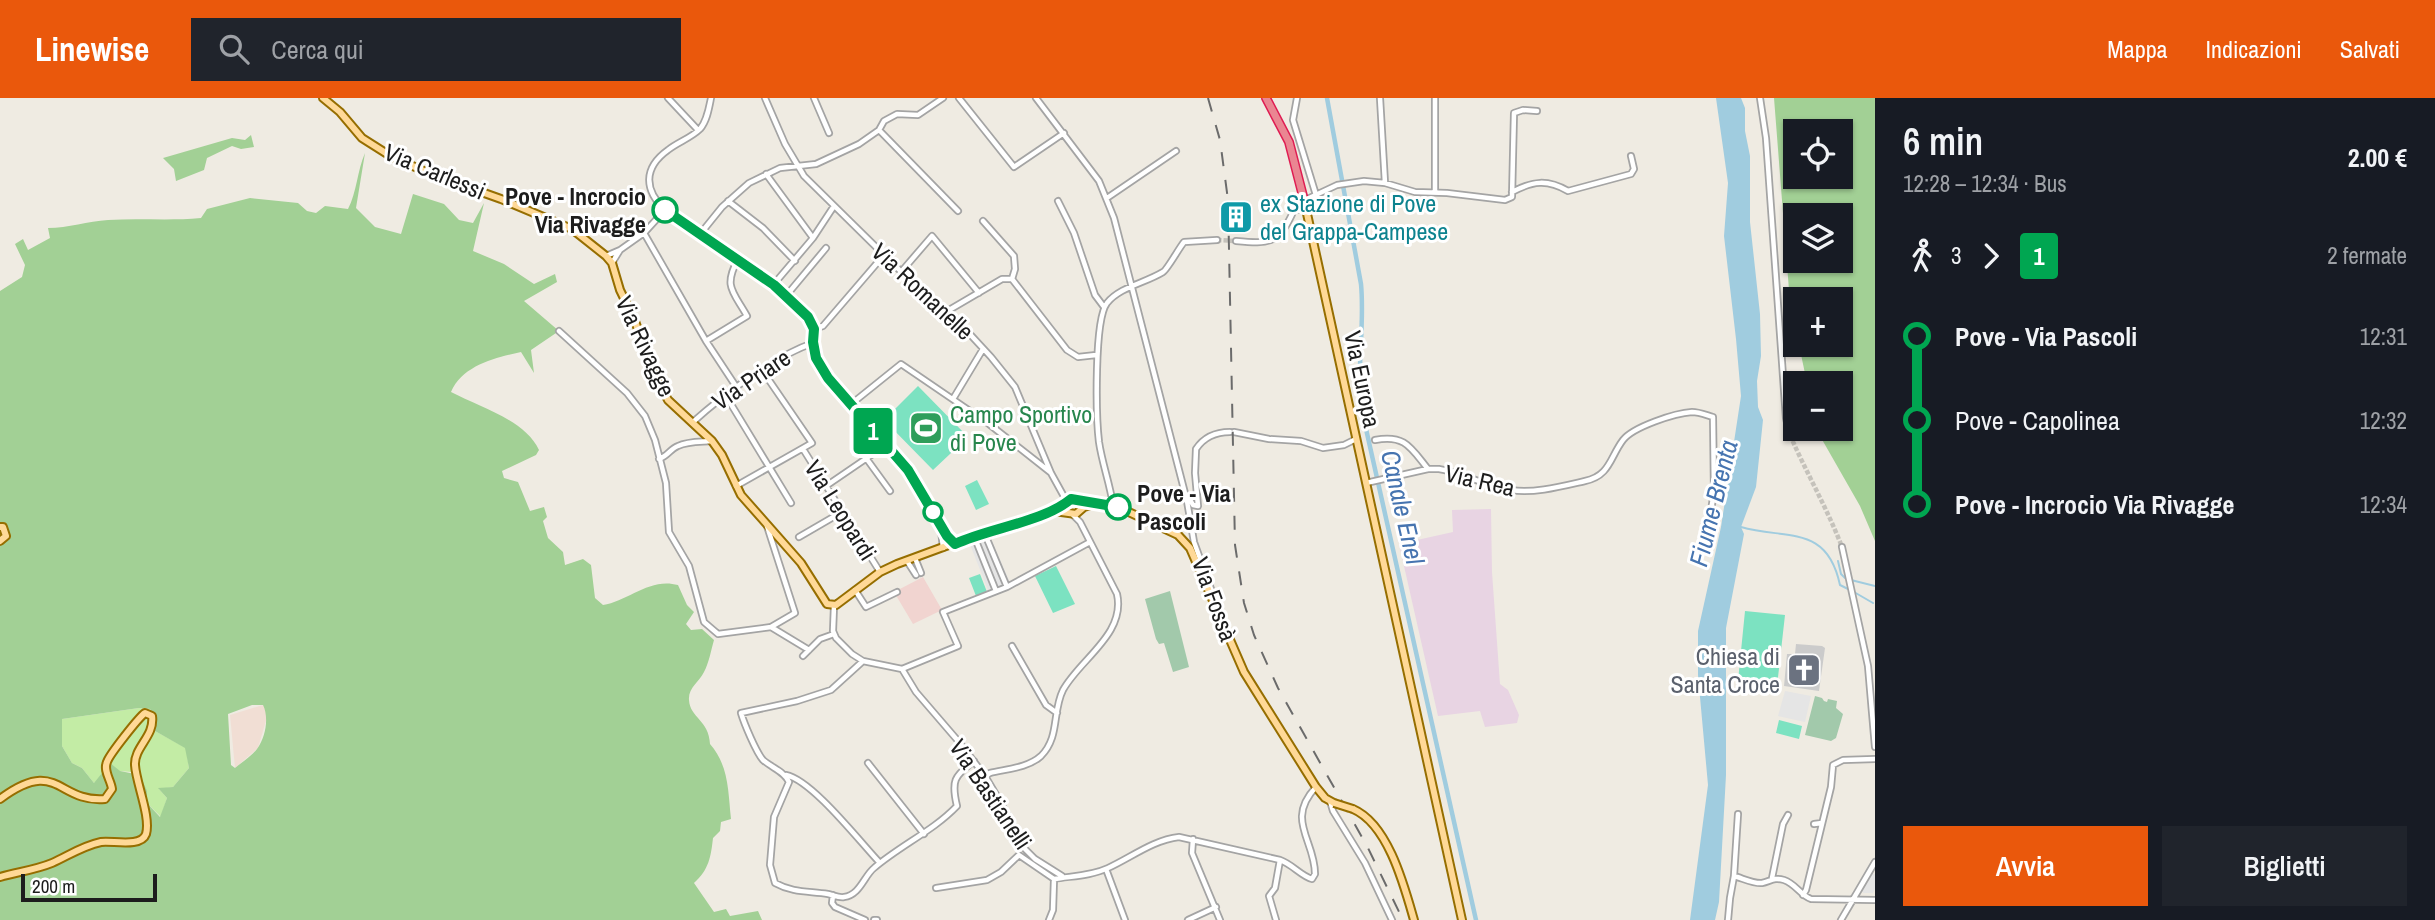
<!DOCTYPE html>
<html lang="it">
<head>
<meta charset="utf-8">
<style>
  :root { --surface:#171b24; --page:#20242c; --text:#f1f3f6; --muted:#9ea1a6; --accent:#ea580c }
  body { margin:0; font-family:"Archivo Narrow",sans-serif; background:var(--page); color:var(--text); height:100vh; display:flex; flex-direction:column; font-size:26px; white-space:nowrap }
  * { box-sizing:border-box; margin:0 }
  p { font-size:23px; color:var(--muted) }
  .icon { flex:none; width:38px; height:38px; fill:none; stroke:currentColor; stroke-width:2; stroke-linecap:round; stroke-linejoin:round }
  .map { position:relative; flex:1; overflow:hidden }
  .sheet { display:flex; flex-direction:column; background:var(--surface); width:560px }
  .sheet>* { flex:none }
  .badge { padding:0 14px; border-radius:5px; font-size:24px; line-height:46px }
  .buttons { position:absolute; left:1783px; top:21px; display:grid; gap:14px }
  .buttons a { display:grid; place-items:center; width:70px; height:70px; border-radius:0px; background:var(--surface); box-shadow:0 2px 5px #0004; font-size:35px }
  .scale { position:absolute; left:21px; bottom:18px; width:136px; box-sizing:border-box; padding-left:7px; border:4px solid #1d1d1d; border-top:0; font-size:19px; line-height:24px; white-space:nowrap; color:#1d1d1d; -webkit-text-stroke:5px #fff; paint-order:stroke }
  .map>.badge { position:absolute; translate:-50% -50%; box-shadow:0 0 0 4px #fff }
  .legs { display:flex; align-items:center; gap:10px; height:77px; padding:0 28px; font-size:23px }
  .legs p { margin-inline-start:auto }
  .head { display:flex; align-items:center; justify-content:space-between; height:119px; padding:0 28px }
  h1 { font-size:38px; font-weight:600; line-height:52px }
  .action { display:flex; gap:14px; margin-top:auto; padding:14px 28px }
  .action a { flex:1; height:80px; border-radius:0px; background:var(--accent); color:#fff; font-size:28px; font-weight:600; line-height:80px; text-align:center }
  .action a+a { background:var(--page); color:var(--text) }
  ul { padding:0 28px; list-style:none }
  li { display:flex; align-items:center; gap:24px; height:84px; font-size:26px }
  li i { display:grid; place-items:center; width:10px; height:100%; margin:0 9px; background:currentColor }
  li i::after { content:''; width:18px; height:18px; margin:-9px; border:5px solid; border-radius:50%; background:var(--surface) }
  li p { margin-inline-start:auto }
  li:first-child i { background:linear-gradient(#0000 50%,currentColor 0) }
  li:last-child i { background:linear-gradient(currentColor 50%,#0000 0) }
  header { display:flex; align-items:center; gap:42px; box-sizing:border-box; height:98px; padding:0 35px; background:var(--accent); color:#fff }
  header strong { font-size:33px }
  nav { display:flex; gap:38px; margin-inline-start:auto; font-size:24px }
  .search { width:490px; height:63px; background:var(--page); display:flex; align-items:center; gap:18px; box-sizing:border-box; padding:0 24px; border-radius:0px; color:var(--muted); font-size:26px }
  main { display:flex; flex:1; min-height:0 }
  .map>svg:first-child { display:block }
</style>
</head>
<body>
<header>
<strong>Linewise</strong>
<div class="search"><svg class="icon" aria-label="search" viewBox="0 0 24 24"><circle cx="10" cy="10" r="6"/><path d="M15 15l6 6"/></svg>Cerca qui</div>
<nav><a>Mappa</a><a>Indicazioni</a><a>Salvati</a></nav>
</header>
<main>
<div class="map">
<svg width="1875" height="822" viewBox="0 0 1875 822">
  <rect width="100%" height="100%" fill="#efebe2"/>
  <path fill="#f1d4d0" d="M 923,479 L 942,512 L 913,526 L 894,494 Z"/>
  <path fill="#e8d4e3" d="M 1491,411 L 1492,474 L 1500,586 L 1508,592 L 1519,617 L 1517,625 L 1485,629 L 1480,613 L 1438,618 L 1399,446 L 1453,434 L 1452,412 Z"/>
  <path fill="#cbcbcb" d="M 1796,546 L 1822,548 L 1825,550 L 1819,593 L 1784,588 L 1787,556 L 1795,556 Z"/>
  <path fill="#f1ded4" d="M 263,607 L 268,616 L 258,650 L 235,670 L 230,617 Z"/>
  <path fill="#c3eca5" d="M 139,610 L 150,611 L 156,621 L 155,633 L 186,650 L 189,670 L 173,689 L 159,691 L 167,700 L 161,719 L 147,705 L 147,693 L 131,674 L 120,673 L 94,685 L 82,670 L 72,665 L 62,648 L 62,621 Z"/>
  <path fill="#a2d095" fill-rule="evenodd" d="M 1774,0 L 1875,0 L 1875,443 L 1860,408 L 1816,331 L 1841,331 L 1841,285 L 1807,285 L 1799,247 L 1841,247 L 1841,201 L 1796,201 L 1795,227 L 1789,192 ZM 1841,33 L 1841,79 L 1796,79 L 1796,33 ZM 1841,117 L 1841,163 L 1796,163 L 1796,117 Z
    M 251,37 L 254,49 L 241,51 L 232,48 L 207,60 L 204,72 L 176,83 L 174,71 L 163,60 L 232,40 L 245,42 Z
    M 365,55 L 356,110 L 375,129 L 401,136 L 413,96 L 444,106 L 459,122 L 473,125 L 484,105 L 473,153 L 504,166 L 534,186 L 555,176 L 557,184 L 524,203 L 559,233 L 531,252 L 534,275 L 521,254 C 495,260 463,267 451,294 C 480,309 525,322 539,352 L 536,357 L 502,373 L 504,380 L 518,384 L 530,413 L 544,409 L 547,419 L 543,423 L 548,440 L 563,454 L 565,467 L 583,461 L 591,467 L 595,500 L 603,507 C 628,503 650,479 678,487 L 687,507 L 694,514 L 686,526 L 691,532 L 702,531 L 714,542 C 711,552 709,565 704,574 C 699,584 688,590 689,602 C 690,620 709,622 710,646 C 729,668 728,693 731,721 L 721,724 L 720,733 L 713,740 C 711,758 709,772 694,785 L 714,814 L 726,811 L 730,818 L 758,813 L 762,822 L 0,822 L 0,193 L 22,179 L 25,167 L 15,146 L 23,141 L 28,152 L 50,140 L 48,130 C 68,130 88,123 108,122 C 139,120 170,123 201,120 L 207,111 L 250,100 L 298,105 L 307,113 L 316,115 L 325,108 L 348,111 C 357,94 357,73 365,55 ZM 252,607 L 263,607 C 269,619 266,639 257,651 C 252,658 242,664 235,670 L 231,667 L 228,616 ZM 139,610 L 150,611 L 156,621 L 155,633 L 185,650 L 189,670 L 173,689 L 158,690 L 167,700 L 160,719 L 147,705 L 147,693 L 140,677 L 120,673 L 110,665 L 94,685 L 82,670 L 72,665 L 62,648 L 62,621 Z"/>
  <path fill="#a2c9ab" d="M 1170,493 L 1189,569 L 1173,574 L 1164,545 L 1159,546 L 1156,541 L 1145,501 Z
    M 1815,598 L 1822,600 L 1824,603 L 1827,604 L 1828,601 L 1837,603 L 1836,610 L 1843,616 L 1836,640 L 1831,643 L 1805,637 Z"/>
  <path fill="#7ce2c1" d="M 918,288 L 968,339 L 933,372 L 884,322 Z
    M 977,382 L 989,406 L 976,412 L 965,388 Z
    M 1056,468 L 1075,506 L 1053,515 L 1035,478 Z
    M 980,476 L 987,494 L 976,498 L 969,480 Z
    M 1745,513 L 1785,517 L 1777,588 L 1738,583 Z
    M 1779,622 L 1802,628 L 1799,641 L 1776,635 Z"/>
  <path fill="#e5e5e5" d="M 989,436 L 1012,489 L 990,497 L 969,444 Z
    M 1785,593 L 1811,598 L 1805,624 L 1778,618 Z
    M 1871,775 L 1875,776 L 1875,791 L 1873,795 L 1864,795 L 1860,793 Z"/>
  <path fill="#a0ccdf" d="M 1716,0 L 1741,0 L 1745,10 L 1745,33 L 1750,58 L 1750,124 L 1760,216 L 1761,258 L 1757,283 L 1758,309 L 1763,322 L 1756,389 L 1741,429 L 1744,436 L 1726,530 L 1726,677 L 1719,804 L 1715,822 L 1690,822 L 1708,687 L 1698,577 L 1698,533 L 1721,429 L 1741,298 L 1736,241 L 1724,138 L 1728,85 Z"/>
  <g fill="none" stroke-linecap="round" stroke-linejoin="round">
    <path stroke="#a0ccdf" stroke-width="2" d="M 1741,429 C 1787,442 1827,426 1840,487 L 1848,491
      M 1838,463 L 1841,476 L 1845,480
      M 1851,482 L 1875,488
      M 1854,494 L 1873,505"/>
    <path stroke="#a0ccdf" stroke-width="4.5" d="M 1327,0 L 1361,186 C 1365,228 1356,271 1362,313 L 1476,822"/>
    <path stroke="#c5c2bb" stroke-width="4.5" stroke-dasharray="4.5 2" stroke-linecap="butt" d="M 1217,142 L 1236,143
      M 1790,337 C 1806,374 1827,410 1842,449"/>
    <g stroke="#a4a4a4" stroke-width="8">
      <path id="minor" d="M 668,0 L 698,32
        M 711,0 C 709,10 707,23 700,31 C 691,40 678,44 668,52 C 643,70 644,92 665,112 L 774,186 L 809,219 L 814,231 L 814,252 L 828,280 L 908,372 L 947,438 L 954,446
        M 765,0 L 785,46 L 804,78 L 943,215 L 967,233 L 991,259 L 1015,289 L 1051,375 L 1067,404
        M 814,0 L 829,35
        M 959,0 L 1014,69 L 1064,35
        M 1036,0 L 1099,83 L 1114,120 L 1187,403 L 1194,444 L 1218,510
        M 1297,0 L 1293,22 L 1316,97
        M 1380,0 L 1385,85
        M 1435,0 L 1435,94
        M 1760,0 L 1766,40 L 1786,320 L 1790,337
        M 879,32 L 958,113
        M 766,76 L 813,140
        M 1512,94 C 1533,83 1547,81 1568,93 L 1631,76 L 1634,71 L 1631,58
        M 1107,100 L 1176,53
        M 1305,102 L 1337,87 L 1364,83 L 1385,85 L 1415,94 L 1447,95 L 1505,102 L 1512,99 L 1514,15 L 1523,12 L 1537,13
        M 728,103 L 763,130 L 795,163
        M 1058,103 L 1074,135 L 1095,197 L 1104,209
        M 983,123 L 1014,158 L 1015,171 L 1012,181
        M 644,135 L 706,243 L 737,290
        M 701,135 L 722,109 L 749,85 L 780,70 L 816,66 L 859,46 L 879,32 L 884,23 L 897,16 L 918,17 L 943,0
        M 1236,143 C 1270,146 1279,146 1294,112 L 1306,111
        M 620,152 L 644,135 L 665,112
        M 606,158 L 620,152 L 612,165
        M 901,174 L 932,138 L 979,195
        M 774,186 L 813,140 L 834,108
        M 786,198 L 826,150
        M 944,215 L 1002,181 L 1012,181 L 1067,252 L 1078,259 L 1096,257
        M 814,231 L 823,228 L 884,157
        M 559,233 L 627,295 L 645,318 L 655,342 L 666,385 L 669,434 L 689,468 L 704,524 L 718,536 L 771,529 L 795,515 L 767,428
        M 706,243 L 747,218 C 733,193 723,189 738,161
        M 726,298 L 791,405
        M 953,301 L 983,251
        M 850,307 L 901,266 L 989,326 L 1050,374
        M 693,324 C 723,297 775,258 813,245
        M 1234,334 L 1269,341 L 1301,343 L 1323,350 L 1344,347 L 1356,341
        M 1375,342 C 1405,336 1411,350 1428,371
        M 803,351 L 880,474
        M 866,360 L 890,393
        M 659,361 C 668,358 670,351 678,348 C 688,343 702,344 712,343
        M 1366,385 L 1428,371 L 1439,371 C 1464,375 1487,389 1511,392 C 1533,396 1563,388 1585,383 C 1610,378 1610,359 1623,342 C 1633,329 1675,315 1692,314 C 1699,314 1706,317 1713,319 L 1714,394 L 1707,437
        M 736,388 L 812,345 L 762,272
        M 826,388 L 886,347
        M 1188,398 L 1193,407 L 1198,408 L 1195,375 L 1196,351 C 1204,339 1216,334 1230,334
        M 1113,407 C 1110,386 1102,365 1099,344 C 1096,319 1094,222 1107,205 C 1120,189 1145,185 1163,174 C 1167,172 1179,150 1184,144 L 1217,142
        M 941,432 L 943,450
        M 984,434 L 1007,489
        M 974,438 L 996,493
        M 799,439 L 842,414
        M 1842,449 L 1868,568 L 1875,649
        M 915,460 L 921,475
        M 907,463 L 916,477
        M 855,492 L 866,509 L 897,494
        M 834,508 L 833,533 L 836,540 L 852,556 L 863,563 L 902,571 L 958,548 L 943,514 L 1007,489 L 1090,444
        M 771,529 L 809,552
        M 1012,548 L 1046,607 L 1057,615
        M 803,558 L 820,541 L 834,536
        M 863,563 L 831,592 L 797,603 L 741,615 C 744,625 756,654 763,662 C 772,670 784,673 789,684 L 774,719 L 770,767 L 775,785 C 793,795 809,793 828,796 C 833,797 839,800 844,799 C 860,797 864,778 874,770 C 901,747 933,733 957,708 C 951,683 954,678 974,663
        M 902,571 L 916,594 L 959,644 L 985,678 L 1001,705 L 1025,751 L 1035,761 L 1062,778
        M 868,665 L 924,736
        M 786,677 C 812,682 860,744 880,765
        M 985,678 L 990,675 C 1006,671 1028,670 1041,658 C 1060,639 1052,614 1063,592 C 1080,561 1126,536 1117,496 L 1080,424 L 1073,417
        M 1330,703 L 1333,713 L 1365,765 L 1392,822
        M 1814,726 L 1822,725
        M 1193,741 L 1192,755 L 1220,822
        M 1106,771 L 1125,822
        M 1734,778 C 1742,780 1754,786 1762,785 C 1771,783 1774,779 1784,782 C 1796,786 1800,797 1811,801 L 1875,802
        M 1772,780 L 1783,726 L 1788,717
        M 936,790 L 987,782 L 1001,774 L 1019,757 L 1054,781 C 1071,778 1091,778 1108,770 C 1132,759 1153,742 1179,739 L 1280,762 C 1292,766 1301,778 1312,781 L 1315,776 C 1315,742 1285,722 1316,689
        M 833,797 L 832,805 L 835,809 L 865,822
        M 1803,797 L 1806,792 L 1831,689 L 1833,667 L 1843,662 L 1875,661
        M 874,822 L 877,822
        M 1049,822 L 1053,812 L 1054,781
        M 1188,822 L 1216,809
        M 1276,822 L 1269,798 L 1275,790 L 1280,762
        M 1728,822 L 1730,800 L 1734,778 L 1738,716
        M 1841,822 L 1875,764"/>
    </g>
    <g stroke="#966e00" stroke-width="10">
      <path id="major" d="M 323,0 L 340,14 L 362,40 L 392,59 L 431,76 L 501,101 L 572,131 L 606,158 L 612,165 L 620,192 L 635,223 L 651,270 L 668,302 L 712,343 L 722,357 L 741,397 L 801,465 L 827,506 L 836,507 L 880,474 L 897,466 L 984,434 L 1052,413 L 1071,401 L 1118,409 L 1178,437 L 1190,450 L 1244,574 L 1316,689 L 1325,700 L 1334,705
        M 1304,102 L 1462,822
        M 1054,413 L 1076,416 L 1084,409 L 1091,407
        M 0,429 L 3,429 L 6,438 L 0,443
        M 0,701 C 58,658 57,705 105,701 L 112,691 C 111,682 103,673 107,664 C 109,657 139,619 145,615 L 152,618 C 155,638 134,649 135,667 C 136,685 151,719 146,736 C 141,750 111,742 101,744 C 82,748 68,758 52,765 C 35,772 17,774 0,779
        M 1353,711 C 1388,726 1404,787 1414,822"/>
    </g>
    <g stroke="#df1c52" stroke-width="10">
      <path id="highway" d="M 1266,0 L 1289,44 L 1304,102"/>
    </g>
    <use href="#minor" stroke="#fff" stroke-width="4.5"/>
    <use href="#major" stroke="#ffd997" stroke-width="6"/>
    <use href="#highway" stroke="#ea8692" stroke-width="7"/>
    <path stroke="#6b6b6b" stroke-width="2" stroke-dasharray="14 14" stroke-linecap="butt" d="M 1208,0 L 1220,42 L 1228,102 L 1235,447 L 1244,505 L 1254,537 L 1278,590 L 1367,748 L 1403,822"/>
    <g stroke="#966e00" stroke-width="10" stroke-linecap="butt">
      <path id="major-bridge" d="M 1334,705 L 1353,711"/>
    </g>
    <use href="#major-bridge" stroke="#ffd997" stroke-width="6"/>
  </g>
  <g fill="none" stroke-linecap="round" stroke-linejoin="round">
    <g stroke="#fff" stroke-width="16">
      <path id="line-1" d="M 665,112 L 774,187 L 808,219 L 814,231 L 813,244 L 816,260 L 828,280 L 908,372 L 947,438 L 955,446 C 990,430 1043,424 1071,401 L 1118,409"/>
    </g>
    <use href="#line-1" stroke="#00a651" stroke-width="10"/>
  </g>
  <defs>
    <g id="building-square" transform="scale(1.75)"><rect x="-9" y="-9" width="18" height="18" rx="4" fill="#0f9aa8" stroke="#fff"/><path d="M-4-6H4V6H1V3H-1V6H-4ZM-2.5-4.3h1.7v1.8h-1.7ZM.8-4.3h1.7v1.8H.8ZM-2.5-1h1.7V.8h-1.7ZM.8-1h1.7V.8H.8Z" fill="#fff"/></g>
    <g id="stadium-square" transform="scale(1.75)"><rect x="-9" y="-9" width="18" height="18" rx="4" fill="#2e9e5b" stroke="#fff"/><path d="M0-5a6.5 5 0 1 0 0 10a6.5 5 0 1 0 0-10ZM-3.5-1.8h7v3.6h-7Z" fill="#fff"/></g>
    <g id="church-square" transform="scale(1.75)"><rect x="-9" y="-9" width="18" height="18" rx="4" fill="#6b7280" stroke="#fff"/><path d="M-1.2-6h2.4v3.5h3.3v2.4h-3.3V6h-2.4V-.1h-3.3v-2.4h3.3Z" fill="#fff"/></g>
  </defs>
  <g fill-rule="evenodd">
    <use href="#building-square" x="1236" y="119"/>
    <use href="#stadium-square" x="926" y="330"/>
    <use href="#church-square" x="1804" y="572"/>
  </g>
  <g fill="#fff" stroke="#00a651" stroke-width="3.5">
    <circle cx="665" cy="112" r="12"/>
    <circle cx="1118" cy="409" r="12"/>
    <circle cx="933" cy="414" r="9"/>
  </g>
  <g text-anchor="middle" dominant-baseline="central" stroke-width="6" stroke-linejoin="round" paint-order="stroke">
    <g font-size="24" fill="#1d1d1d" stroke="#fff">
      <text transform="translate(435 73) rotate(23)">Via Carlessi</text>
      <text transform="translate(923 193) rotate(43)">Via Romanelle</text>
      <text transform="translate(646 248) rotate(65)">Via Rivagge</text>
      <text transform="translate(751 281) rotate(-34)">Via Priare</text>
      <text transform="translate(1363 281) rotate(78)">Via Europa</text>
      <text transform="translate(1480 382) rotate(13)">Via Rea</text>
      <text transform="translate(841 412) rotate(58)">Via Leopardi</text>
      <text transform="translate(1215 501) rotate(70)">Via Fossà</text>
      <text transform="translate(991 696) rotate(56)">Via Bastianelli</text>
    </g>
    <g font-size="24" font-weight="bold" fill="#1d1d1d" stroke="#fff" text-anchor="end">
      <text x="646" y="98">Pove - Incrocio<tspan x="646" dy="28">Via Rivagge</tspan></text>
      <text x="1137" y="395" text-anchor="start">Pove - Via<tspan x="1137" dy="28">Pascoli</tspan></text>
    </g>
    <g font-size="24" fill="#0d838f" stroke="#fff" text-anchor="start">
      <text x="1260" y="105">ex Stazione di Pove<tspan x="1260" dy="28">del Grappa-Campese</tspan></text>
    </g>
    <g font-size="24" fill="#27864d" stroke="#fff" text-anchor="start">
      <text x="950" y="316">Campo Sportivo<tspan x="950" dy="28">di Pove</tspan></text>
    </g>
    <g font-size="24" fill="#5b616d" stroke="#fff" text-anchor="end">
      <text x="1780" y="558">Chiesa di<tspan x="1780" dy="28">Santa Croce</tspan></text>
    </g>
    <g font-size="26" font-style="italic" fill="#4674b0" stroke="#fff">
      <text transform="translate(1713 405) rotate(-76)">Fiume Brenta</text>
      <text transform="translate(1403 409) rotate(77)">Canale Enel</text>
    </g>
  </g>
</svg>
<div class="buttons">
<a><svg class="icon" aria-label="locate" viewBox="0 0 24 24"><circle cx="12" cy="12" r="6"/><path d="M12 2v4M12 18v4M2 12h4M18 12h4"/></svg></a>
<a><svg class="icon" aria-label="layers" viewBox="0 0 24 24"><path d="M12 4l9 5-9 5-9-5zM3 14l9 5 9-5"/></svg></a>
<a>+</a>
<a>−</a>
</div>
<div class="scale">200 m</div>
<b class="badge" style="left:873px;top:333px;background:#00a651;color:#fff">1</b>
</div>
<section class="sheet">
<div class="head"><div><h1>6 min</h1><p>12:28 – 12:34 · Bus</p></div><b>2.00 €</b></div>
<div class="legs"><svg class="icon" aria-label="walk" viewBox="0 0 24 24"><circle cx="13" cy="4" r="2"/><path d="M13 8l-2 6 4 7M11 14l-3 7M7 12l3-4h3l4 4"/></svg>3<svg class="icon" aria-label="forward" viewBox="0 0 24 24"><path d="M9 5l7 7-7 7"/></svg><b class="badge" style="background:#00a651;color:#fff">1</b><p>2 fermate</p></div>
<ul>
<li><i style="color:#00a651"></i><b>Pove - Via Pascoli</b><p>12:31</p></li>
<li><i style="color:#00a651"></i><span>Pove - Capolinea</span><p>12:32</p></li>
<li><i style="color:#00a651"></i><b>Pove - Incrocio Via Rivagge</b><p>12:34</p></li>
</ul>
<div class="action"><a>Avvia</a><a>Biglietti</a></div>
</section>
</main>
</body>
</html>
